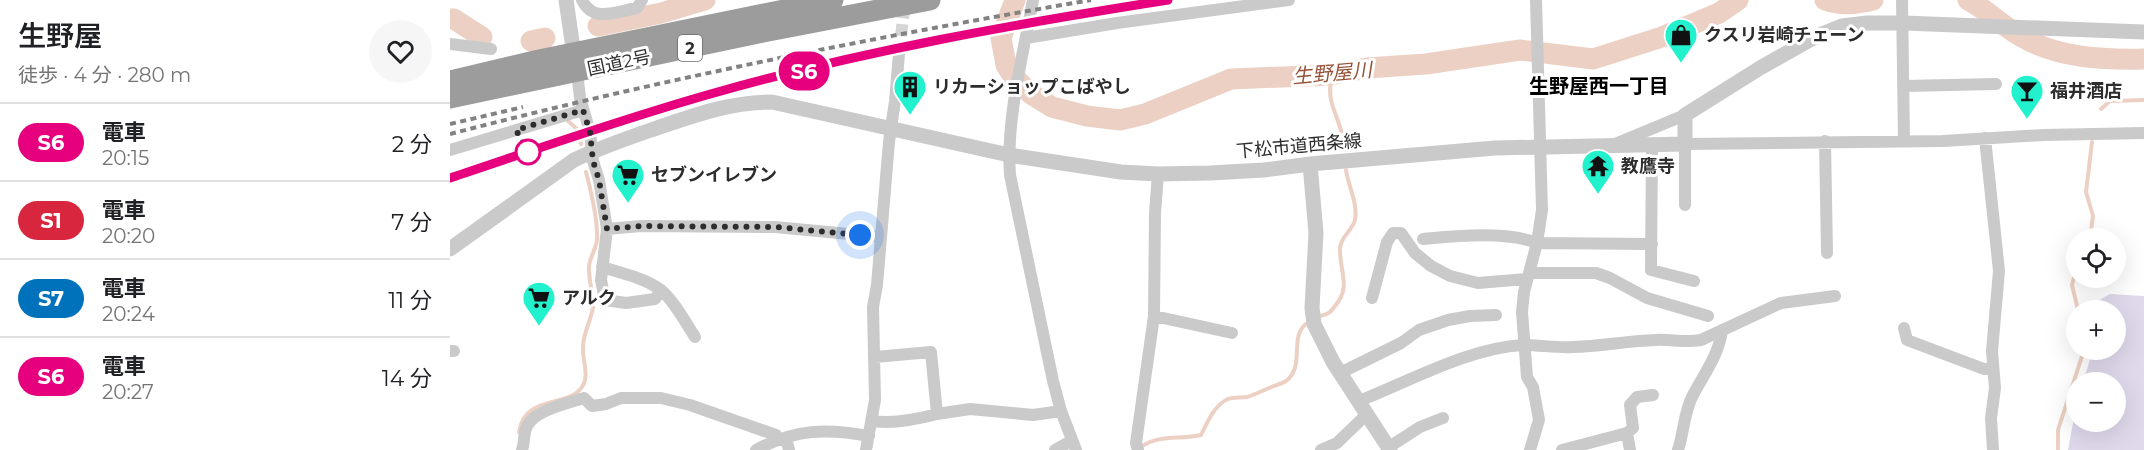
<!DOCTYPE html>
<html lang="ja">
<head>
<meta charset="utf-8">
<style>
  :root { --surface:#fff; --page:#f6f6f6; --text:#202124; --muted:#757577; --line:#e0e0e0 }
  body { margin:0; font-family:Montserrat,"Noto Sans JP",sans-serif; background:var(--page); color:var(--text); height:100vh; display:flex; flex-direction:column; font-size:22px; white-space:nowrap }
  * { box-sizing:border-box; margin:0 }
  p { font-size:20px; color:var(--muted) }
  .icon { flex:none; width:33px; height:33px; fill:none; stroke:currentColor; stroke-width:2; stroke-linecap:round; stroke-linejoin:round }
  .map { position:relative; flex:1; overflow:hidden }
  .panel { display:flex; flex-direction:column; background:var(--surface); width:450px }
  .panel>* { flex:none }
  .badge { padding:0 12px; border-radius:20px; font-size:21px; line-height:39px }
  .fabs { position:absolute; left:1616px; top:228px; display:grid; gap:12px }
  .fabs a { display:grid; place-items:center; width:60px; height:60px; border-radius:50%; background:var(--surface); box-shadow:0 6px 24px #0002; font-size:30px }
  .you { position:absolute; width:30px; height:30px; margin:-15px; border:4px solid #fff; border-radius:50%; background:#1a73e8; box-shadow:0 0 0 9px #1a73e833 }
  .map>.badge { position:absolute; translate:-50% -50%; box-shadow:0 0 0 3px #fff }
  .round { display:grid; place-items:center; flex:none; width:63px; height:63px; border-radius:32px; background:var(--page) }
  .headline { display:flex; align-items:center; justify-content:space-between; height:102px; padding:0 18px }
  h1 { font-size:28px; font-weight:600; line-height:45px }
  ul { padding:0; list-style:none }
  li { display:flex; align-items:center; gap:18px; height:78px; padding:0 18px; border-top:2px solid var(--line) }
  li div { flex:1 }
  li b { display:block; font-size:22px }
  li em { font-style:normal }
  li .badge { min-width:66px; font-weight:700; text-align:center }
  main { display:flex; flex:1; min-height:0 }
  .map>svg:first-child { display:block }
</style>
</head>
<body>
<main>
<section class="panel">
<div class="headline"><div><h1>生野屋</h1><p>徒歩 · 4 分 · 280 m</p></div><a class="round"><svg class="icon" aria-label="heart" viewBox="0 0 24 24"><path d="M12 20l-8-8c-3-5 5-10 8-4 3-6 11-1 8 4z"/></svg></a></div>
<ul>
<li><span class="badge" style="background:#e6007e;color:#fff">S6</span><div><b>電車</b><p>20:15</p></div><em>2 分</em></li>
<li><span class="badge" style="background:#d7263d;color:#fff">S1</span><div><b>電車</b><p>20:20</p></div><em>7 分</em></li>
<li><span class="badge" style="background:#0072bc;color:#fff">S7</span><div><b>電車</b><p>20:24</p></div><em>11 分</em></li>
<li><span class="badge" style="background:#e6007e;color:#fff">S6</span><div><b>電車</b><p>20:27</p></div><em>14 分</em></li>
</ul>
</section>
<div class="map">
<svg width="1694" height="450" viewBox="0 0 1694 450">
  <rect width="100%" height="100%" fill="#fff"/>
  <path fill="#e0d9ec" d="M 1660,294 L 1694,296 L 1694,450 L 1618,450 L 1626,407 L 1626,422 L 1665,422 L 1665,382 L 1633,382 L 1643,350 L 1665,350 L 1665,310 L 1639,310 L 1639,306 Z"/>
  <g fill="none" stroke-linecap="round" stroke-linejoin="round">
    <path stroke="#edd0c4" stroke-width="4" d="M 881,75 C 880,85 879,94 882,104 C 887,120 894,133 895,150
      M 1651,109 L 1660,101 L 1694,100
      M 118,121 L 127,129 L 131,144
      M 1640,238 L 1643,216 L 1636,192 L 1642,142
      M 1626,269 L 1622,285 L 1628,310
      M 870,316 C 878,314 880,313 885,306 C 902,286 889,271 890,248 C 891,236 902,231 905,220 C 908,203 898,185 896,170
      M 69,432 C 75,394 118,408 132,387 C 140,376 132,360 133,347 C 133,333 141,321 143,307 C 144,294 138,280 139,266 C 140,257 146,249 147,240 C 148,221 141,191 136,172
      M 691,447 C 709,434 730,440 751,435 C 757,423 765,404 778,399 C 784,397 791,398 797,397 C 804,395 812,391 819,388 C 824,386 831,384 836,381 C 856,366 838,337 857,323
      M 1608,450 L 1608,430 L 1634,350"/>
    <path stroke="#edd0c4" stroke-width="21" d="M 565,0 L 551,38 L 556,65 L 563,76 L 581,94 L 602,107 L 637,116 L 670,120 L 695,114 L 781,79 L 881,75 L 917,68 L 976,64 L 1070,50 L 1143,59 L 1212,37 L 1269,13 L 1288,0
      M 1375,0 C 1391,6 1406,4 1423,0
      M 1518,0 C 1538,10 1553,27 1572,37 C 1608,58 1653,60 1694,59
      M 0,19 L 4,19 L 32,37
      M 148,26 L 211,13 L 255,0
      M 81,41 L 95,38"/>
    <path stroke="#d5d5d5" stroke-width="12" stroke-dasharray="12 6" stroke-linecap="butt" d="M 449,54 L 455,1"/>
    <path stroke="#cacaca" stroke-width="12" d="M 132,0 C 143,23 165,12 187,8 L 192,0
      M 583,0 C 573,55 556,119 560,175 L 603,381 L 611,411 L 626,450
      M 1452,0 L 1454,141
      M 576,38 L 667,23 L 839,0
      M 0,44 L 41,49
      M 127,72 L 130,98 L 140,132 L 143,161 L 149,180 L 157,229 L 151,280 L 155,300 L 176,303 L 205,299 L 211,290
      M 1454,86 L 1546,84
      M 1535,138 L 1549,271 L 1542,351 L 1545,388 L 1541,418 L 1543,450
      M 1375,141 L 1377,253
      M 1165,144 L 1235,115
      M 1202,144 L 1201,270 L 1244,281
      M 0,150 L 133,110
      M 1235,205 L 1235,144 L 1493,141 L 1594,135 L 1694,133
      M 157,229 L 191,226 L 325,227 L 431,237
      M 973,239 C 1007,236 1055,231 1087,243 L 1202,244
      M 152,267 C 171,273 195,278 211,290 C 225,302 235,322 245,337
      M 1080,273 L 1146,273 L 1160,278 L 1197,298 L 1258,316
      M 922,298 L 937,242 L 943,233 L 951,233 L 965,253 L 981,266 L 1000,276 L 1028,283 L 1077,279
      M 704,316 L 782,333
      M 1454,328 L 1457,340 L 1534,369 L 1542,369
      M 0,351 L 4,351
      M 890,373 L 951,343 L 969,330 L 998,320 L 1020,316 L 1046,315
      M 909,401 C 960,381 1018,348 1073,345 C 1090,345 1106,348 1123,347 C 1151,346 1178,341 1205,340 C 1221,339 1235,343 1251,340 L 1331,303 L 1385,296
      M 487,414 L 520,409 L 583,415 L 611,411
      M 423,421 C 442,424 468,419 487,414 L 481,352 L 425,357
      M 1177,433 L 1183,428 L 1180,405 L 1187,397 L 1203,395
      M 336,438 L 339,450
      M 939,447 L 970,427 L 993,418
      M 72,450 C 75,442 73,434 77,426 C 85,410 118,403 134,398 L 142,406 L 156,404 L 171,398 L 211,398 L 240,405 L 326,435 L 330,440
      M 306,450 C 345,429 377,428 419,436
      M 416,450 L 425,400 L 423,307 L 427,285 L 439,142 L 445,101 L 449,54
      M 605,450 L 621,441
      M 688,450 L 686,443 L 704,316 L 705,213 L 708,174
      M 871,450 L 887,443 L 917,414
      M 1080,450 L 1089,420 L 1083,387 L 1077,377 L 1072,312 L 1074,292 L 1087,243 L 1092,210 L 1086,0
      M 1112,450 L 1177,433 L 1180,450
      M 1228,450 C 1234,432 1234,411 1243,395 C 1254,374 1269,355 1272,330"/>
    <path stroke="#cacaca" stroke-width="15" d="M 116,0 L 125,62
      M 860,164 L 866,233 L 862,308 L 864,324 L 883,362 L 940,450
      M 0,249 L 124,160 C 149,148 175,139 201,130 C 243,116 278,102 322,102 L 559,155 L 671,172 L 708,174 L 760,173 L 814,170 L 860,164 L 1045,148 L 1235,144 L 1235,115 L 1310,68 L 1365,37 L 1392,26 L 1417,23 L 1453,23 L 1694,32"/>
    <path stroke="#9c9c9c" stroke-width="21" d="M 0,81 L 89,60 L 383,0
      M 0,98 L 313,32 L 480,0"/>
    <path stroke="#828282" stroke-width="4" stroke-dasharray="6 4.5" stroke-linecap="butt" d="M 0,124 L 73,107
      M 0,134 C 212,79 425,37 641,0
      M 0,178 C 87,149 175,118 264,93 C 413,51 565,24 718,0"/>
  </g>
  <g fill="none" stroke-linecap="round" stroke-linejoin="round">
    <g stroke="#fff" stroke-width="14">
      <path id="line" d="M 0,178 C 87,149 175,118 264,93 C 412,51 565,24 718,0"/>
    </g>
    <use href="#line" stroke="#e6007e" stroke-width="9"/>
    <path stroke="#2d2d2d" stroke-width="6" stroke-dasharray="0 10.8" d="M 78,152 L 66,130 L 133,110 L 140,132 L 143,161 L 149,180 L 157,229 L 191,226 L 325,227 L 410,235"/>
  </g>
  <defs>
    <g id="shop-pin" transform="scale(1.725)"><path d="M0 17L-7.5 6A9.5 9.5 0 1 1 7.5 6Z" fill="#22f1ce" stroke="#fff"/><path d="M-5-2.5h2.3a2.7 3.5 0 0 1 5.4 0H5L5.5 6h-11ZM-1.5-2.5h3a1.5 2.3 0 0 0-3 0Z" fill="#111"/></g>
    <g id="building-pin" transform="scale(1.725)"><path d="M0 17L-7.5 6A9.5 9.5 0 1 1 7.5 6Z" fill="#22f1ce" stroke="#fff"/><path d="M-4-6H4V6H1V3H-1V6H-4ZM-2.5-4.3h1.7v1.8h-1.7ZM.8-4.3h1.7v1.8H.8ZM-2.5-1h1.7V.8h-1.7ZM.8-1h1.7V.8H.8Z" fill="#111"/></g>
    <g id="bar-pin" transform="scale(1.725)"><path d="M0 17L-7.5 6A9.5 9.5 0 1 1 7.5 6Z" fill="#22f1ce" stroke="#fff"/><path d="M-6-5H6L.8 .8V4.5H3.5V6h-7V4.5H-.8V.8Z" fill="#111"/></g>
    <g id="temple-pin" transform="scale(1.725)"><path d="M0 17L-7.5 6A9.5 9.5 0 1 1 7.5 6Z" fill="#22f1ce" stroke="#fff"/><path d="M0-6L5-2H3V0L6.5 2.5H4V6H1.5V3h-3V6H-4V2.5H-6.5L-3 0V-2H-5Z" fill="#111"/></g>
    <g id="supermarket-pin" transform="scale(1.725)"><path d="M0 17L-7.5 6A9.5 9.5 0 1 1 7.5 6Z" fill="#22f1ce" stroke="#fff"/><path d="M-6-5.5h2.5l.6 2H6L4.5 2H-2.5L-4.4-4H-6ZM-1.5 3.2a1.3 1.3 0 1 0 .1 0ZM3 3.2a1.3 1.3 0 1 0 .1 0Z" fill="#111"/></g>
  </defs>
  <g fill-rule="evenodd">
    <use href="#shop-pin" x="1231" y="35"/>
    <use href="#building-pin" x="460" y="87"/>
    <use href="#bar-pin" x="1577" y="91"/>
    <use href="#temple-pin" x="1148" y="166"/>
    <use href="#supermarket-pin" x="178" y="175"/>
    <use href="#supermarket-pin" x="89" y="298"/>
  </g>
  <circle fill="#fff" stroke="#e6007e" stroke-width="3" cx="78" cy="152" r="12"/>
  <g text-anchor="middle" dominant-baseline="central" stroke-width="6" stroke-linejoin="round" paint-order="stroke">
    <rect fill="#fff" stroke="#6c6c6c" stroke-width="1.5" x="228" y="35" width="24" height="26" rx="4.5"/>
    <g font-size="16" font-weight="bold" fill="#2d2d2d">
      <text x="240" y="48">2</text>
    </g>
    <g font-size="18" font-weight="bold" fill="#2d2d2d" stroke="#fff" text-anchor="start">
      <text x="1254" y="35">クスリ岩崎チェーン</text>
      <text x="483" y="87">リカーショップこばやし</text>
      <text x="1600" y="91">福井酒店</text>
      <text x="1171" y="166">教鷹寺</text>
      <text x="201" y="175">セブンイレブン</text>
      <text x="112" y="298">アルク</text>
    </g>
    <g font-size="18" fill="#2d2d2d" stroke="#fff">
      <text transform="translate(169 63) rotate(-12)">国道2号</text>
      <text transform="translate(849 146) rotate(-5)">下松市道西条線</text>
    </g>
    <g font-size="20" font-style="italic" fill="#945136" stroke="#fff">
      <text transform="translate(882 73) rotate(-5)">生野屋川</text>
    </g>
    <g font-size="20" font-weight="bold" fill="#000" stroke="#fff">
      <text x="1149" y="86">生野屋西一丁目</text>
    </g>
  </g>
</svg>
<div class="fabs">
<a><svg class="icon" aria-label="locate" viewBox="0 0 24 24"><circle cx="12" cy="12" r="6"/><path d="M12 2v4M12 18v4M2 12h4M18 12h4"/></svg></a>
<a>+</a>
<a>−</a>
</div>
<div class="you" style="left:410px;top:235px"></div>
<b class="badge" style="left:354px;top:71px;background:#e6007e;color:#fff">S6</b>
</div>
</main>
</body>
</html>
